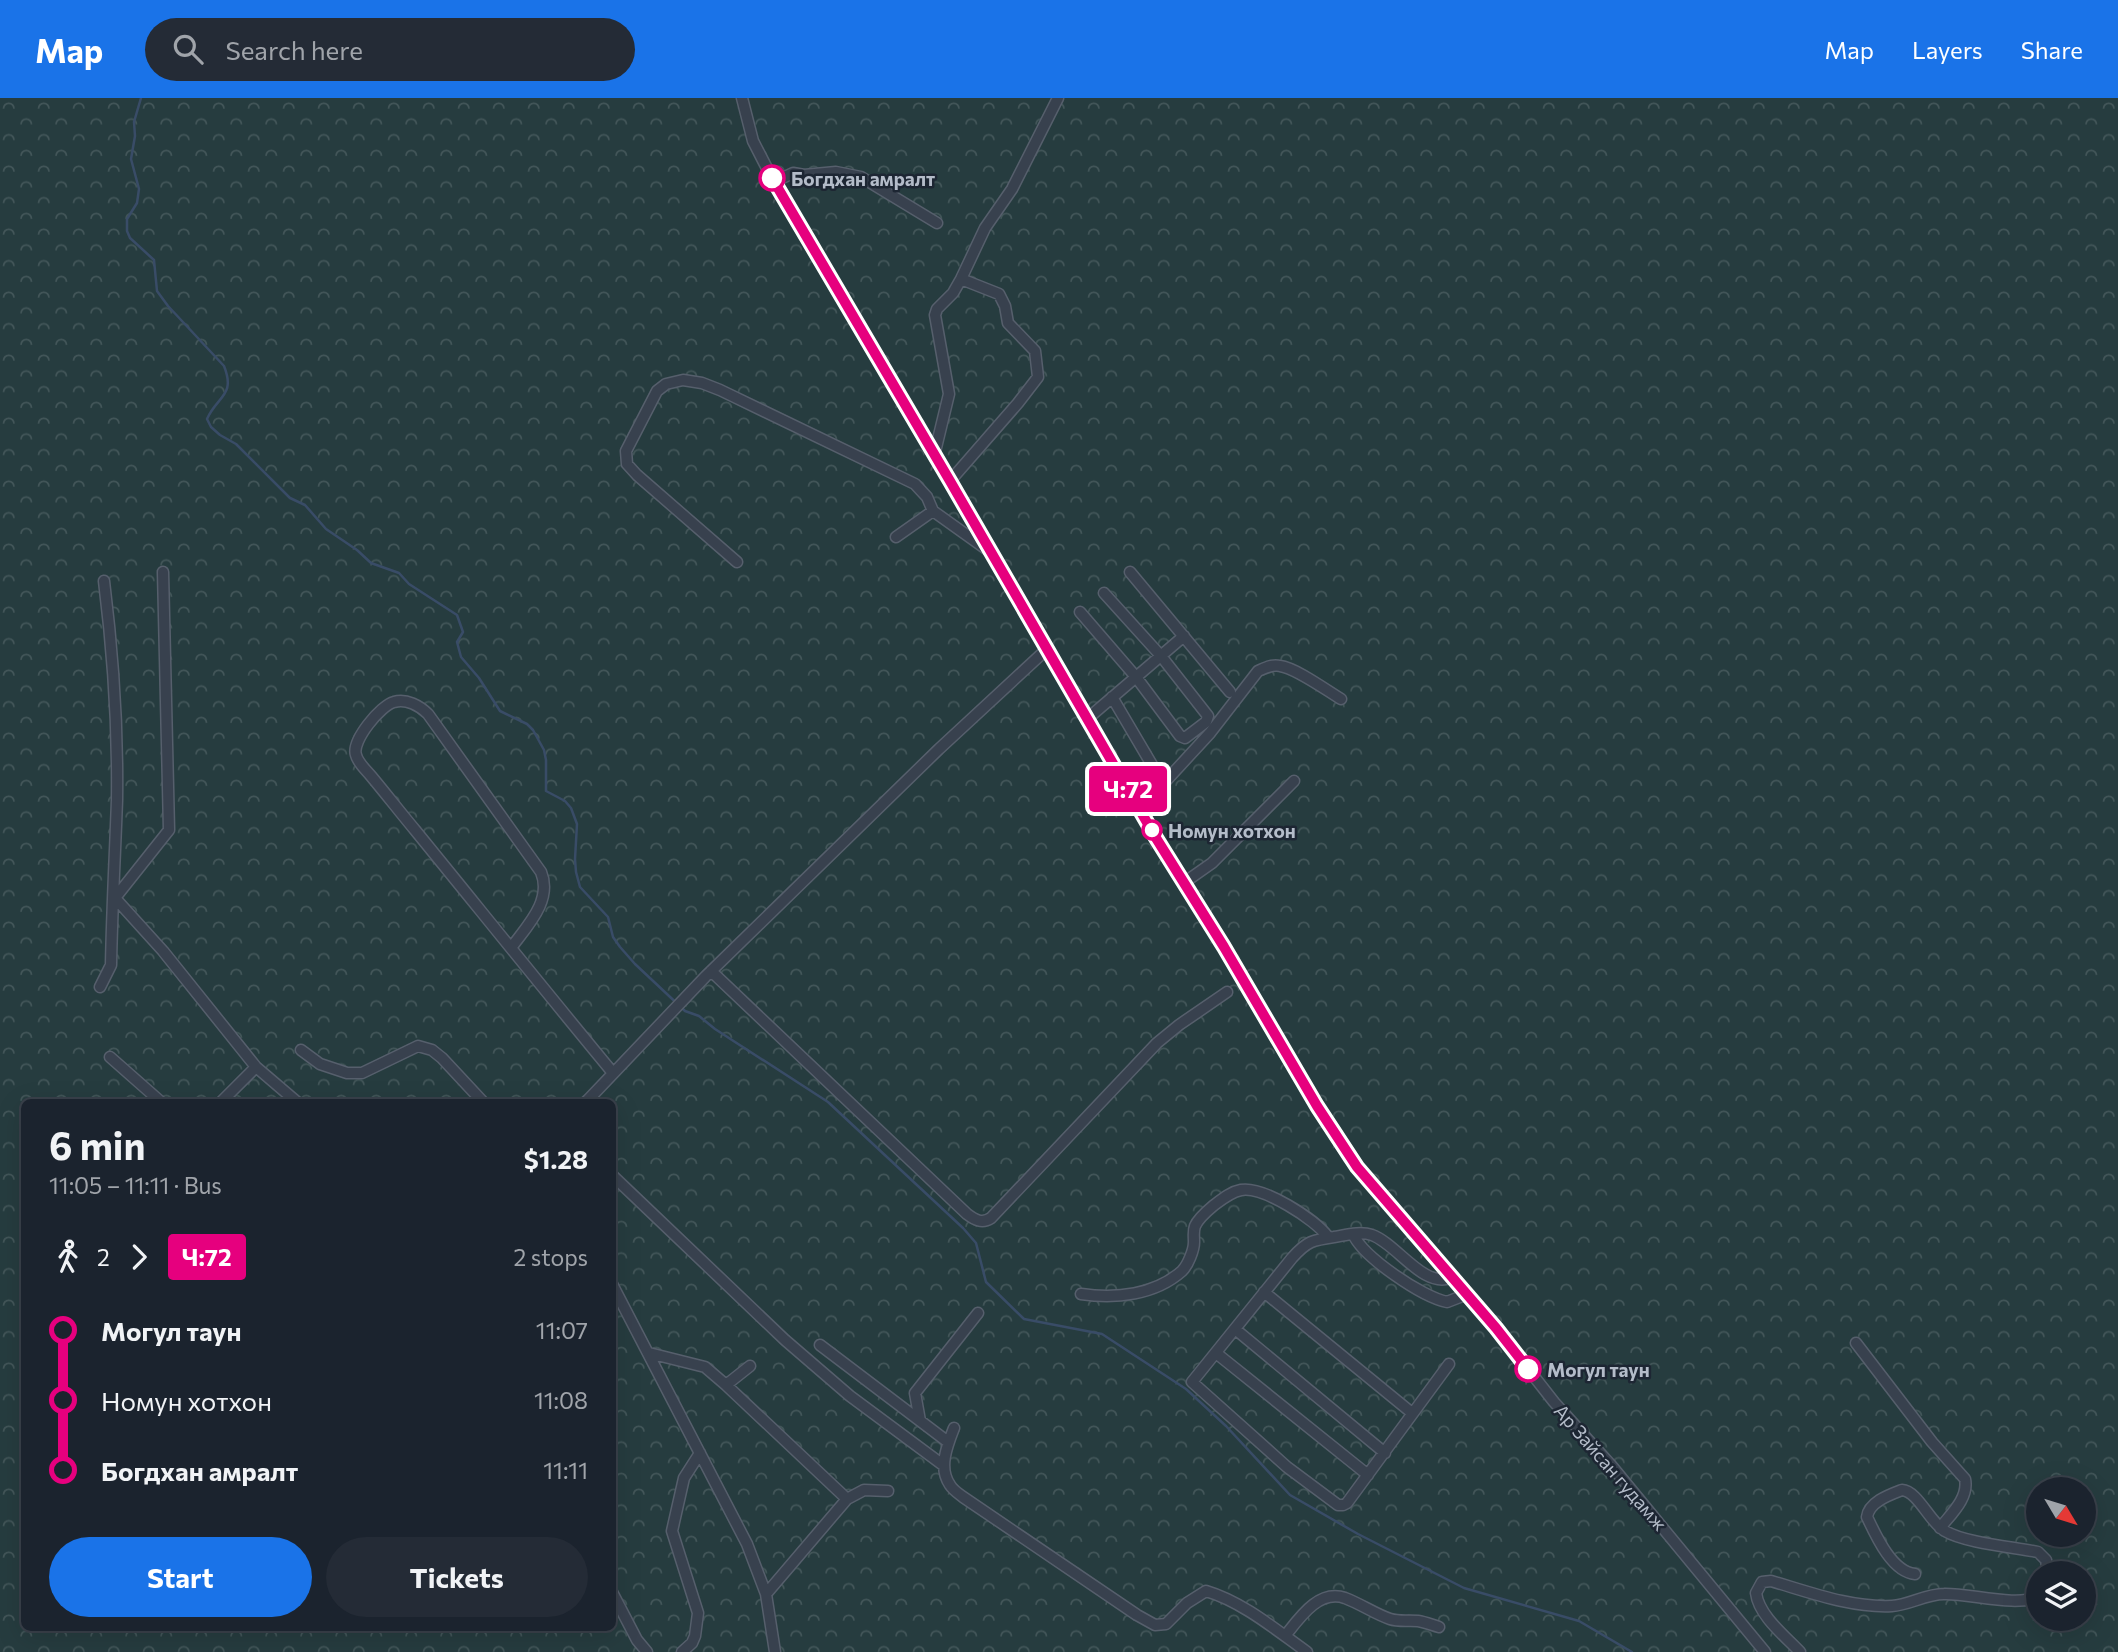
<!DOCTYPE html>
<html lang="en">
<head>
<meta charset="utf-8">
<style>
  :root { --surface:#1b232e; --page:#242b36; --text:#f1f3f6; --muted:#a0a4aa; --line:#39404a; --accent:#1a73e8 }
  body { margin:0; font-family:Commissioner,sans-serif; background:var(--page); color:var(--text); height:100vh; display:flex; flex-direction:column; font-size:26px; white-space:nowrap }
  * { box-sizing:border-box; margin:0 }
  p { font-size:23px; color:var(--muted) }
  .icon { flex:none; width:38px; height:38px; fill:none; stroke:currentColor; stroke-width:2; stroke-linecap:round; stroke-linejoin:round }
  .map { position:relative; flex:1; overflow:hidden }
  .side { position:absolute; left:21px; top:1001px; width:595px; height:532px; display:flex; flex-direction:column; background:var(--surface); border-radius:10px; box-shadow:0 7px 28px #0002,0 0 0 2px var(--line) }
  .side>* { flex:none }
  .badge { padding:0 14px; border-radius:5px; font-size:24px; line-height:46px }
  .needle { width:46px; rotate:128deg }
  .tools { position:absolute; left:2026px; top:1379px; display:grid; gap:14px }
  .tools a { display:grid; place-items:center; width:70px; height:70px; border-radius:50%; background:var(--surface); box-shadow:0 7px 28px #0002,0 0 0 2px var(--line); font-size:35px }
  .map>.badge { position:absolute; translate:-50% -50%; box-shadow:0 0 0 4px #fff }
  .legs { display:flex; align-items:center; gap:10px; height:77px; padding:0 28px; font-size:23px }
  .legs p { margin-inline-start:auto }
  .head { display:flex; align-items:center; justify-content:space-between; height:119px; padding:0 28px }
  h1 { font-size:38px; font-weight:700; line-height:52px }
  .primary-button { display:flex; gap:14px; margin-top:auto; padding:14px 28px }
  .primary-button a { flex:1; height:80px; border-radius:42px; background:var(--accent); color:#fff; font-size:28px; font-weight:700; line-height:80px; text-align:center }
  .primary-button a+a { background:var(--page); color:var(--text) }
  ul { padding:0 28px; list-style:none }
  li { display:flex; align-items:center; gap:24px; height:70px; font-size:26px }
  li i { display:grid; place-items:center; width:10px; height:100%; margin:0 9px; background:currentColor }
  li i::after { content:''; width:18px; height:18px; margin:-9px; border:5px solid; border-radius:50%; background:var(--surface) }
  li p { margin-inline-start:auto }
  li:first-child i { background:linear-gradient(#0000 50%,currentColor 0) }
  li:last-child i { background:linear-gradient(currentColor 50%,#0000 0) }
  header { display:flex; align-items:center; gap:42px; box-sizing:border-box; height:98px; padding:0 35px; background:var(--accent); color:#fff }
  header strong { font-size:33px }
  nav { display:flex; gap:38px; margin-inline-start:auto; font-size:24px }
  .search { width:490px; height:63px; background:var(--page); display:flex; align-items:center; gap:18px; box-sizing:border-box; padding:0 24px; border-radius:38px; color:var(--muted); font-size:26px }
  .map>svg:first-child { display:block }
</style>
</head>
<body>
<header>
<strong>Map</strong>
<div class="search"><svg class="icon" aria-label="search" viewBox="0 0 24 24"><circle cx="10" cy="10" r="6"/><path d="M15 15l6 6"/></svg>Search here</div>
<nav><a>Map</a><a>Layers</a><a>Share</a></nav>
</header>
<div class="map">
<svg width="2118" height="1554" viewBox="0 0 2118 1554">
  <defs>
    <pattern id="park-crowns" width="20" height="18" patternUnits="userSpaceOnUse" patternTransform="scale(1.75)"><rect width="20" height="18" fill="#263c3f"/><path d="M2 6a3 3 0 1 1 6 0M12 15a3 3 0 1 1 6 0" fill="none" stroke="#435659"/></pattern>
  </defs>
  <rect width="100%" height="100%" fill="#242f3e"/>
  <path fill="url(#park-crowns)" fill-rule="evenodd" d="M 0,0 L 2118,0 L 2118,1554 L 0,1554 ZM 24,1004 L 612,1004 L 612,1530 L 24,1530 ZM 2039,1391 L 2084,1391 L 2084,1437 L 2039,1437 ZM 2039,1475 L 2084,1475 L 2084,1521 L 2039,1521 Z"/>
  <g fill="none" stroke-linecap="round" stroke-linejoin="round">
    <path stroke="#394c67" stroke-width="2.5" d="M 141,0 L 134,24 L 135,38 L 131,61 L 139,91 L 137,105 L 127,121 L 127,133 L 130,140 L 154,162 L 157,193 L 168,208 L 224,268 C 236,298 217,298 207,321 L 211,329 L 220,337 L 236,346 L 290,400 L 305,407 L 326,431 L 357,452 L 371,465 L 399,475 L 409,486 L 457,517 L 463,534 L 457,544 L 461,559 L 479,580 L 500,613 L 527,626 L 533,632 L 544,652 L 546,662 L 546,693 L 565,703 L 571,710 L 577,726 L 575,761 L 576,774 L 580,789 L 608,819 L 613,839 L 620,849 L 635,866 L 685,913 L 699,918 L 715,931 L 828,1004 L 963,1130 L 976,1145 L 986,1184 L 1024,1221 L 1102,1236 L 1186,1291 L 1226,1328 L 1290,1397 L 1358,1436 L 1464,1490 L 1579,1523 L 1632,1554"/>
    <g stroke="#565f6c" stroke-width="13">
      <path id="minor" d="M 742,0 L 753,43 L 772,80 L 950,383 L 1156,740 L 1224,849 L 1300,980 L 1349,1060 L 1496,1230 L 1554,1304 L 1610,1366 L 1765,1554
        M 774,84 L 793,75 L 804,77 L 836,74 L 861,79 L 937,125
        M 934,358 L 949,296 L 935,217 L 937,211 L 953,195 L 961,181 L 985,130 L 1012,91 L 1058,0
        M 950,383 L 1018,305 L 1038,279 L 1035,253 L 1008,225 L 1005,208 L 999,196 L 961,181
        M 896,439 L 933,413 L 989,453
        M 737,464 L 637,377 L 627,366 L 626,353 L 657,293 L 666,286 L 683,282 L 702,285 L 720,292 L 915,386 L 927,399 L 933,413
        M 163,474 L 169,732 L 115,800 L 163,853 L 256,969 L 297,1004
        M 1130,474 L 1230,594
        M 1080,514 L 1136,579 L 1180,638 L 1185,640 L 1206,624 L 1208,618 L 1161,558 L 1104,495
        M 1112,599 L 1155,672
        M 1087,621 L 1184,538
        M 1140,711 L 1210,635 L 1258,573 C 1265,570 1272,566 1280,568 C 1296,570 1326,592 1341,601
        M 1185,784 L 1212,765 L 1294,683
        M 511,850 C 526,829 553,803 541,774 L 428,616 C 420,608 406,600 394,604 C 381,607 351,643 356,657 C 358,665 366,672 371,678 C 386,696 400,714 415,732 C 481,813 546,894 613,975
        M 711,873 L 967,1116 C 975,1122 982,1126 991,1120 L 1157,945 L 1179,927 L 1227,894
        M 100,889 L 111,867 C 112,812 115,757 117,702 C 118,628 113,555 104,483
        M 301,952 L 320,966 L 347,975 L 362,975 L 418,948 L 432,952 L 442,960 L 483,1004
        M 110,959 L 161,1004
        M 221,1004 L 256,969
        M 586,1004 L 706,878 L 939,651 L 1047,551
        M 612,1077 L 785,1242 L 850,1298 L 943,1367
        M 1353,1136 C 1363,1159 1422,1199 1447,1204 L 1465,1197
        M 612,1186 L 747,1446 L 766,1496 L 775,1554
        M 1264,1194 L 1412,1315
        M 1081,1196 C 1116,1201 1155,1197 1182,1173 C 1188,1167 1194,1152 1194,1144 C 1194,1138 1193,1133 1195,1128 C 1198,1121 1207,1113 1213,1108 C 1221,1102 1230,1094 1241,1092 C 1263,1088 1315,1121 1328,1139
        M 1235,1231 L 1385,1355
        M 1856,1245 L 1932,1344 L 1965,1381 C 1969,1400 1951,1416 1940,1430
        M 820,1247 L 948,1344
        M 649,1255 L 705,1269 L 726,1287 L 847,1401 L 766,1496
        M 1216,1255 L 1368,1377
        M 1449,1266 L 1347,1405 L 1343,1407 L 1338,1407 L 1287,1369 L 1192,1284 L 1292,1160 C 1307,1143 1313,1142 1334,1139 C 1346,1137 1360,1133 1372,1137 C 1397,1146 1423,1190 1450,1180
        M 726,1287 L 750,1268
        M 920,1323 L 915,1295 L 978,1215
        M 954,1330 C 947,1348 938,1370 950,1387 C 953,1392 959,1396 963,1399 L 1137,1517 L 1155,1527 L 1166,1526 L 1187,1505 L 1206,1493 C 1243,1504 1276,1532 1307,1554
        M 847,1401 L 864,1392 L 888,1393
        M 1915,1476 C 1892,1474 1876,1438 1867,1419 C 1869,1404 1889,1397 1902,1392 C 1918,1393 1930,1425 1945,1433 C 1965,1445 2013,1449 2038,1454 L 2046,1462 L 2048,1475
        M 612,1494 L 637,1542 L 647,1554
        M 1285,1538 C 1300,1519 1319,1491 1345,1500 C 1361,1506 1375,1516 1390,1521 C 1399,1524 1409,1522 1418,1523 C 1425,1524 1432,1527 1439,1529
        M 682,1554 L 692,1545 L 695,1538 L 698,1515 L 672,1433 L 684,1380 L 700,1355
        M 1800,1554 C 1785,1538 1759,1518 1756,1495 L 1762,1484 L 1771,1483 C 1809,1494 1851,1510 1892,1508 C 1909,1507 1926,1496 1944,1496 C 1969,1495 2018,1510 2039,1498"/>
    </g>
    <use href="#minor" stroke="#38414e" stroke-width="10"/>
  </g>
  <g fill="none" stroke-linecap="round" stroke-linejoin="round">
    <g stroke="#fff" stroke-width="16">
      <path id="line-1" d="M 772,80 L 950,383 L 1156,740 L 1224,849 L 1317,1008 L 1357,1069 L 1496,1230 L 1528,1271"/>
    </g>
    <use href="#line-1" stroke="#e6007e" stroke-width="10"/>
  </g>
  <g fill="#fff" stroke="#e6007e" stroke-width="3.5">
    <circle cx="772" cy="80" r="12"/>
    <circle cx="1152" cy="732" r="9"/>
    <circle cx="1528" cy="1271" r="12"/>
  </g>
  <g text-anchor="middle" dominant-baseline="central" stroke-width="5" stroke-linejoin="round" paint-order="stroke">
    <g font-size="19" font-weight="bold" fill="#b4bcc9" stroke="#1d2633" text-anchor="start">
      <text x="791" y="80">Богдхан амралт</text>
      <text x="1168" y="732">Номун хотхон</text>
      <text x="1547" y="1271">Могул таун</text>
    </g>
    <g font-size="19" fill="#b4bcc9" stroke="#1d2633">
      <text transform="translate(1611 1369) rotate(49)">Ар Зайсан гудамж</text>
    </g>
  </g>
</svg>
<div class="tools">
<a><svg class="needle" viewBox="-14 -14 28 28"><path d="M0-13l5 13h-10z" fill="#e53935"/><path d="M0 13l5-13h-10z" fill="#a0a4aa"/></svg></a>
<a><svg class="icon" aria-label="layers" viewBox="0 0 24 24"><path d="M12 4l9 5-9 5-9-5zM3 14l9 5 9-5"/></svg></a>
</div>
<b class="badge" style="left:1128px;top:691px;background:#e6007e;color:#fff">Ч:72</b>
<section class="side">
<div class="head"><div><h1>6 min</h1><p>11:05 – 11:11 · Bus</p></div><b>$1.28</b></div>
<div class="legs"><svg class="icon" aria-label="walk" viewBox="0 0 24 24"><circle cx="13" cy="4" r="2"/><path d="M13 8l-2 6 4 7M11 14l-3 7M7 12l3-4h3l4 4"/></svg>2<svg class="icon" aria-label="forward" viewBox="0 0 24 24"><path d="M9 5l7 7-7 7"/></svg><b class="badge" style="background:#e6007e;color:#fff">Ч:72</b><p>2 stops</p></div>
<ul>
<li><i style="color:#e6007e"></i><b>Могул таун</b><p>11:07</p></li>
<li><i style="color:#e6007e"></i><span>Номун хотхон</span><p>11:08</p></li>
<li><i style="color:#e6007e"></i><b>Богдхан амралт</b><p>11:11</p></li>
</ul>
<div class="primary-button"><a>Start</a><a>Tickets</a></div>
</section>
</div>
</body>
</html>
